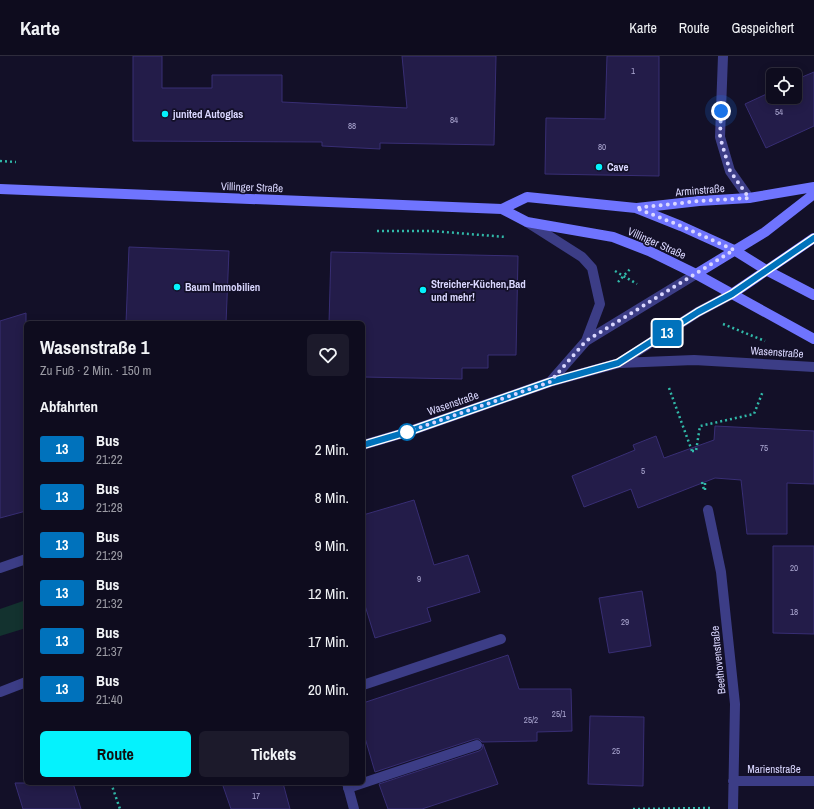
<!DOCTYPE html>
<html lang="de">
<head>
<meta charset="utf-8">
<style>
  :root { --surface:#0e0c1e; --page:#1c1a2b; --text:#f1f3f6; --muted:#9b9ba4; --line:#2e2c3c; --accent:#05f2fd }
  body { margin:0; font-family:"Archivo Narrow",sans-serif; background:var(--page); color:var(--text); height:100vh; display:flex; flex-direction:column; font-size:15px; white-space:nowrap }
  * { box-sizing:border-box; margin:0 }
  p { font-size:13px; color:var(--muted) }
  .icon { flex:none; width:22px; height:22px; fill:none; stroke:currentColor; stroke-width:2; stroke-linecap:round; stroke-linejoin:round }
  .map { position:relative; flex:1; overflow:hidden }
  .drawer { position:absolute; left:24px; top:265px; width:341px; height:464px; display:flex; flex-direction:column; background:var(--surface); border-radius:6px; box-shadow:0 2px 10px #0003,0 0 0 1px var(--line) }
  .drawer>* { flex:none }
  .badge { padding:0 8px; border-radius:3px; font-size:14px; line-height:26px }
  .controls { position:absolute; left:766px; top:12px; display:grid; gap:8px }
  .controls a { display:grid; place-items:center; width:36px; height:36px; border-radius:6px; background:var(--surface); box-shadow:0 2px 10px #0003,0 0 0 1px var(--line); font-size:20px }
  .you { position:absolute; width:20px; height:20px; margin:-10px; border:3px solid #fff; border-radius:50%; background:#1a73e8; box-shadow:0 0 0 6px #1a73e833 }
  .map>.badge { position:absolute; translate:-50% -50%; box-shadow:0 0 0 2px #fff }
  h2 { padding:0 16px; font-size:15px; line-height:36px }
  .round { display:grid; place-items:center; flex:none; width:42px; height:42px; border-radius:6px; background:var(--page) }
  .overview { display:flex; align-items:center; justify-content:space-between; height:68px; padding:0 16px }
  h1 { font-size:19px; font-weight:700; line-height:30px }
  .action { display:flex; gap:8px; margin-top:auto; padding:8px 16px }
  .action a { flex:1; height:46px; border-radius:6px; background:var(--accent); color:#111; font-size:16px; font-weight:700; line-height:46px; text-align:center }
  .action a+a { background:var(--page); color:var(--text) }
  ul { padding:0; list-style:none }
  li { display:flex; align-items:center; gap:12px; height:48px; padding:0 16px }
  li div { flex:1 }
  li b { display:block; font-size:15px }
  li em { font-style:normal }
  li .badge { min-width:44px; font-weight:700; text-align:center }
  header { display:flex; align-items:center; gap:24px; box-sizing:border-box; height:56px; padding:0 20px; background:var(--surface); border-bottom:1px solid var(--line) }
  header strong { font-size:19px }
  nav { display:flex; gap:22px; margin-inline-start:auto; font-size:14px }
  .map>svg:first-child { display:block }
</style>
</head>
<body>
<header>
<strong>Karte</strong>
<nav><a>Karte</a><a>Route</a><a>Gespeichert</a></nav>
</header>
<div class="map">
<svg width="814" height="753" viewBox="0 0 814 753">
  <rect width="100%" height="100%" fill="#131028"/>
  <path fill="#13322f" d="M 26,544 L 26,572 L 0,580 L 0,553 Z"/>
  <path fill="#231c49" stroke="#382e74" d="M 133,0 L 162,0 L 162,32 L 212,32 L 212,19 L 282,19 L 282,46 L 407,52 L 402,0 L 496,0 L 494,89 L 380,87 L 380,93 L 322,90 L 322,86 L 133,85 Z
    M 607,0 L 659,0 L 659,120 L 545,118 L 546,62 L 605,63 Z
    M 814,16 L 814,70 L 766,92 L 745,48 L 773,35 L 773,41 L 795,41 L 795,24 Z
    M 129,191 L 229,195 L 226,267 L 126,267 Z
    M 331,196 L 518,200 L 516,299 L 488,299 L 488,312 L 462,312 L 462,323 L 363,321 L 363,267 L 329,267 Z
    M 26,257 L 26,455 L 0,462 L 0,265 Z
    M 715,370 L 814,375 L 814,428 L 787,427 L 787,478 L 747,478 L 741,424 L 715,422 L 638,452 L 631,433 L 584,451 L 572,420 L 635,394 L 633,389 L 656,380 L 664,402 L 714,384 Z
    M 414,444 L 434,509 L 468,499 L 480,536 L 427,552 L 431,565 L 375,582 L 363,543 L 363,459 Z
    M 773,490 L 814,490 L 814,578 L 773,577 Z
    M 642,535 L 651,590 L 609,597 L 599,542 Z
    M 508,599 L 519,633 L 571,633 L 572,675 L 537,676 L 537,685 L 482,686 L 479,683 L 475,683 L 375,716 L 363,675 L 363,647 Z
    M 590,660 L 644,661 L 643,730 L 588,728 Z
    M 483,688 L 498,728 L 422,753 L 388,753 L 379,728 L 479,695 L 482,693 Z
    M 15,727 L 73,727 L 81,753 L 23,753 Z
    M 222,727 L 283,727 L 290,753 L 231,753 Z"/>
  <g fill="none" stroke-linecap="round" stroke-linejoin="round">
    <path stroke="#31b9a9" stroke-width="2.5" stroke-dasharray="2 3" stroke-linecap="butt" d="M 0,105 L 16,106
      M 377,175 L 432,175 L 506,181
      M 615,215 L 637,228
      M 618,226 L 631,212
      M 723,268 L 765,285
      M 669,332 L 692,395
      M 692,395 L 696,395 L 700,370 L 754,358 L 763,335
      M 702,426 L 704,434
      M 705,434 L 705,425
      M 111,727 L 120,753
      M 633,753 L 712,752"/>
    <path stroke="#3c3d86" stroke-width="10" d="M 363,629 L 501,583
      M 348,732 L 477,689"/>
    <path stroke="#3c3d86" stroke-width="10" d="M 723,0 L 720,81 L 730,115 L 749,142
      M 527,166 L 582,201 L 592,212 L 600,248 L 586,285
      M 619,307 L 698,256 L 732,238
      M 550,326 L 586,285 L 696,218
      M 363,389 L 407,376 L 550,326 L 619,307 L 694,304 L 814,311
      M 708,454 L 721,516 L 735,648 L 733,753
      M 0,512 L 26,503
      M 0,636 L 26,626
      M 733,725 L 814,725
      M 347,727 L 354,753"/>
    <path stroke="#6f74fe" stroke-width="10" d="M 0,133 L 502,153 L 527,166 L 613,181 L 649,195 L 696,218 L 814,283
      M 637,152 L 699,145 L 749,142 L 814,131
      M 502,153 L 527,141 L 636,152 L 681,170 L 734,194 L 766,214 L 814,239
      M 696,218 L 765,176 L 814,138
      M 732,238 L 814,182"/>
  </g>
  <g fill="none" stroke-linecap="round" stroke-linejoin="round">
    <g stroke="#fff" stroke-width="9">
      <path id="line" d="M 363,389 L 407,376 L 550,326 L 618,307 L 698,256 L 732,238 L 814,182"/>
    </g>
    <use href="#line" stroke="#0072bc" stroke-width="6"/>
    <path stroke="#dad7ff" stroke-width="4" stroke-dasharray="0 7.2" d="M 407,376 L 550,326 L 586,285 L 734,194 L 681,170 L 636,152 L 699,145 L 749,142 L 730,115 L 720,81 L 721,55"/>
  </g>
  <g fill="#05f2fd" stroke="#131028" stroke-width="1.5">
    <circle cx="165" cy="58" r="4"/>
    <circle cx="599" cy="111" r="4"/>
    <circle cx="177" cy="231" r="4"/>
    <circle cx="423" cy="234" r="4"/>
  </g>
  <circle fill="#fff" stroke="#0072bc" stroke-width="2" cx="407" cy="376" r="8"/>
  <g text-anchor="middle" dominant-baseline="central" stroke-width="3.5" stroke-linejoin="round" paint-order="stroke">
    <g font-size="9" fill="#aca8d2">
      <text x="633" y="15">1</text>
      <text x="779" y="56">54</text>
      <text x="454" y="64">84</text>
      <text x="352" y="70">88</text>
      <text x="602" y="91">80</text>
      <text x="764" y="392">75</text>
      <text x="643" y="415">5</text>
      <text x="794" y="512">20</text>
      <text x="419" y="523">9</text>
      <text x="794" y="556">18</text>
      <text x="625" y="566">29</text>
      <text x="559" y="658">25/1</text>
      <text x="531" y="664">25/2</text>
      <text x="616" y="695">25</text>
      <text x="256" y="740">17</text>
    </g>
    <g font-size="11" font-weight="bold" fill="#dad7ff" stroke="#131028" text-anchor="start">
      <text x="173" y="58">junited Autoglas</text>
      <text x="607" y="111">Cave</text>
      <text x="431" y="228">Streicher-Küchen,Bad<tspan x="431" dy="13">und mehr!</tspan></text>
      <text x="185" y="231">Baum Immobilien</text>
    </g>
    <g font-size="11" fill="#dad7ff" stroke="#131028">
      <text transform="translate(252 131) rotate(2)">Villinger Straße</text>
      <text transform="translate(700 134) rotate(-5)">Arminstraße</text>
      <text transform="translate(657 187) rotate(24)">Villinger Straße</text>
      <text transform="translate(777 296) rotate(4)">Wasenstraße</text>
      <text transform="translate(453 347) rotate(-19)">Wasenstraße</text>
      <text transform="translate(718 604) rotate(-96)">Beethovenstraße</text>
      <text x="774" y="713">Marienstraße</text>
    </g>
  </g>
</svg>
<div class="controls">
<a><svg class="icon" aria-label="locate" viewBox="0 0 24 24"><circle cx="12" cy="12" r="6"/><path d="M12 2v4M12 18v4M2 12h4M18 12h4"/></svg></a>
</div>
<div class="you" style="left:721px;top:55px"></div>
<b class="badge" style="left:667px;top:277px;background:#0072bc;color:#fff">13</b>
<section class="drawer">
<div class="overview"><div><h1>Wasenstraße 1</h1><p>Zu Fuß · 2 Min. · 150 m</p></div><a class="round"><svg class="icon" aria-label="heart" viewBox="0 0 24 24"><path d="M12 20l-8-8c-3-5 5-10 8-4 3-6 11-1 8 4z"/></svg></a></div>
<h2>Abfahrten</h2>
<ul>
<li><span class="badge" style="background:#0072bc;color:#fff">13</span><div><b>Bus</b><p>21:22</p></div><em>2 Min.</em></li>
<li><span class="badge" style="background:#0072bc;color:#fff">13</span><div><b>Bus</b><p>21:28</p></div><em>8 Min.</em></li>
<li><span class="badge" style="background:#0072bc;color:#fff">13</span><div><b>Bus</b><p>21:29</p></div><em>9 Min.</em></li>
<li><span class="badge" style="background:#0072bc;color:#fff">13</span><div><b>Bus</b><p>21:32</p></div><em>12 Min.</em></li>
<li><span class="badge" style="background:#0072bc;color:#fff">13</span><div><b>Bus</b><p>21:37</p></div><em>17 Min.</em></li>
<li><span class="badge" style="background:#0072bc;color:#fff">13</span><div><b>Bus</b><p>21:40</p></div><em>20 Min.</em></li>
</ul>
<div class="action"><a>Route</a><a>Tickets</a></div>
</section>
</div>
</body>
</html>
